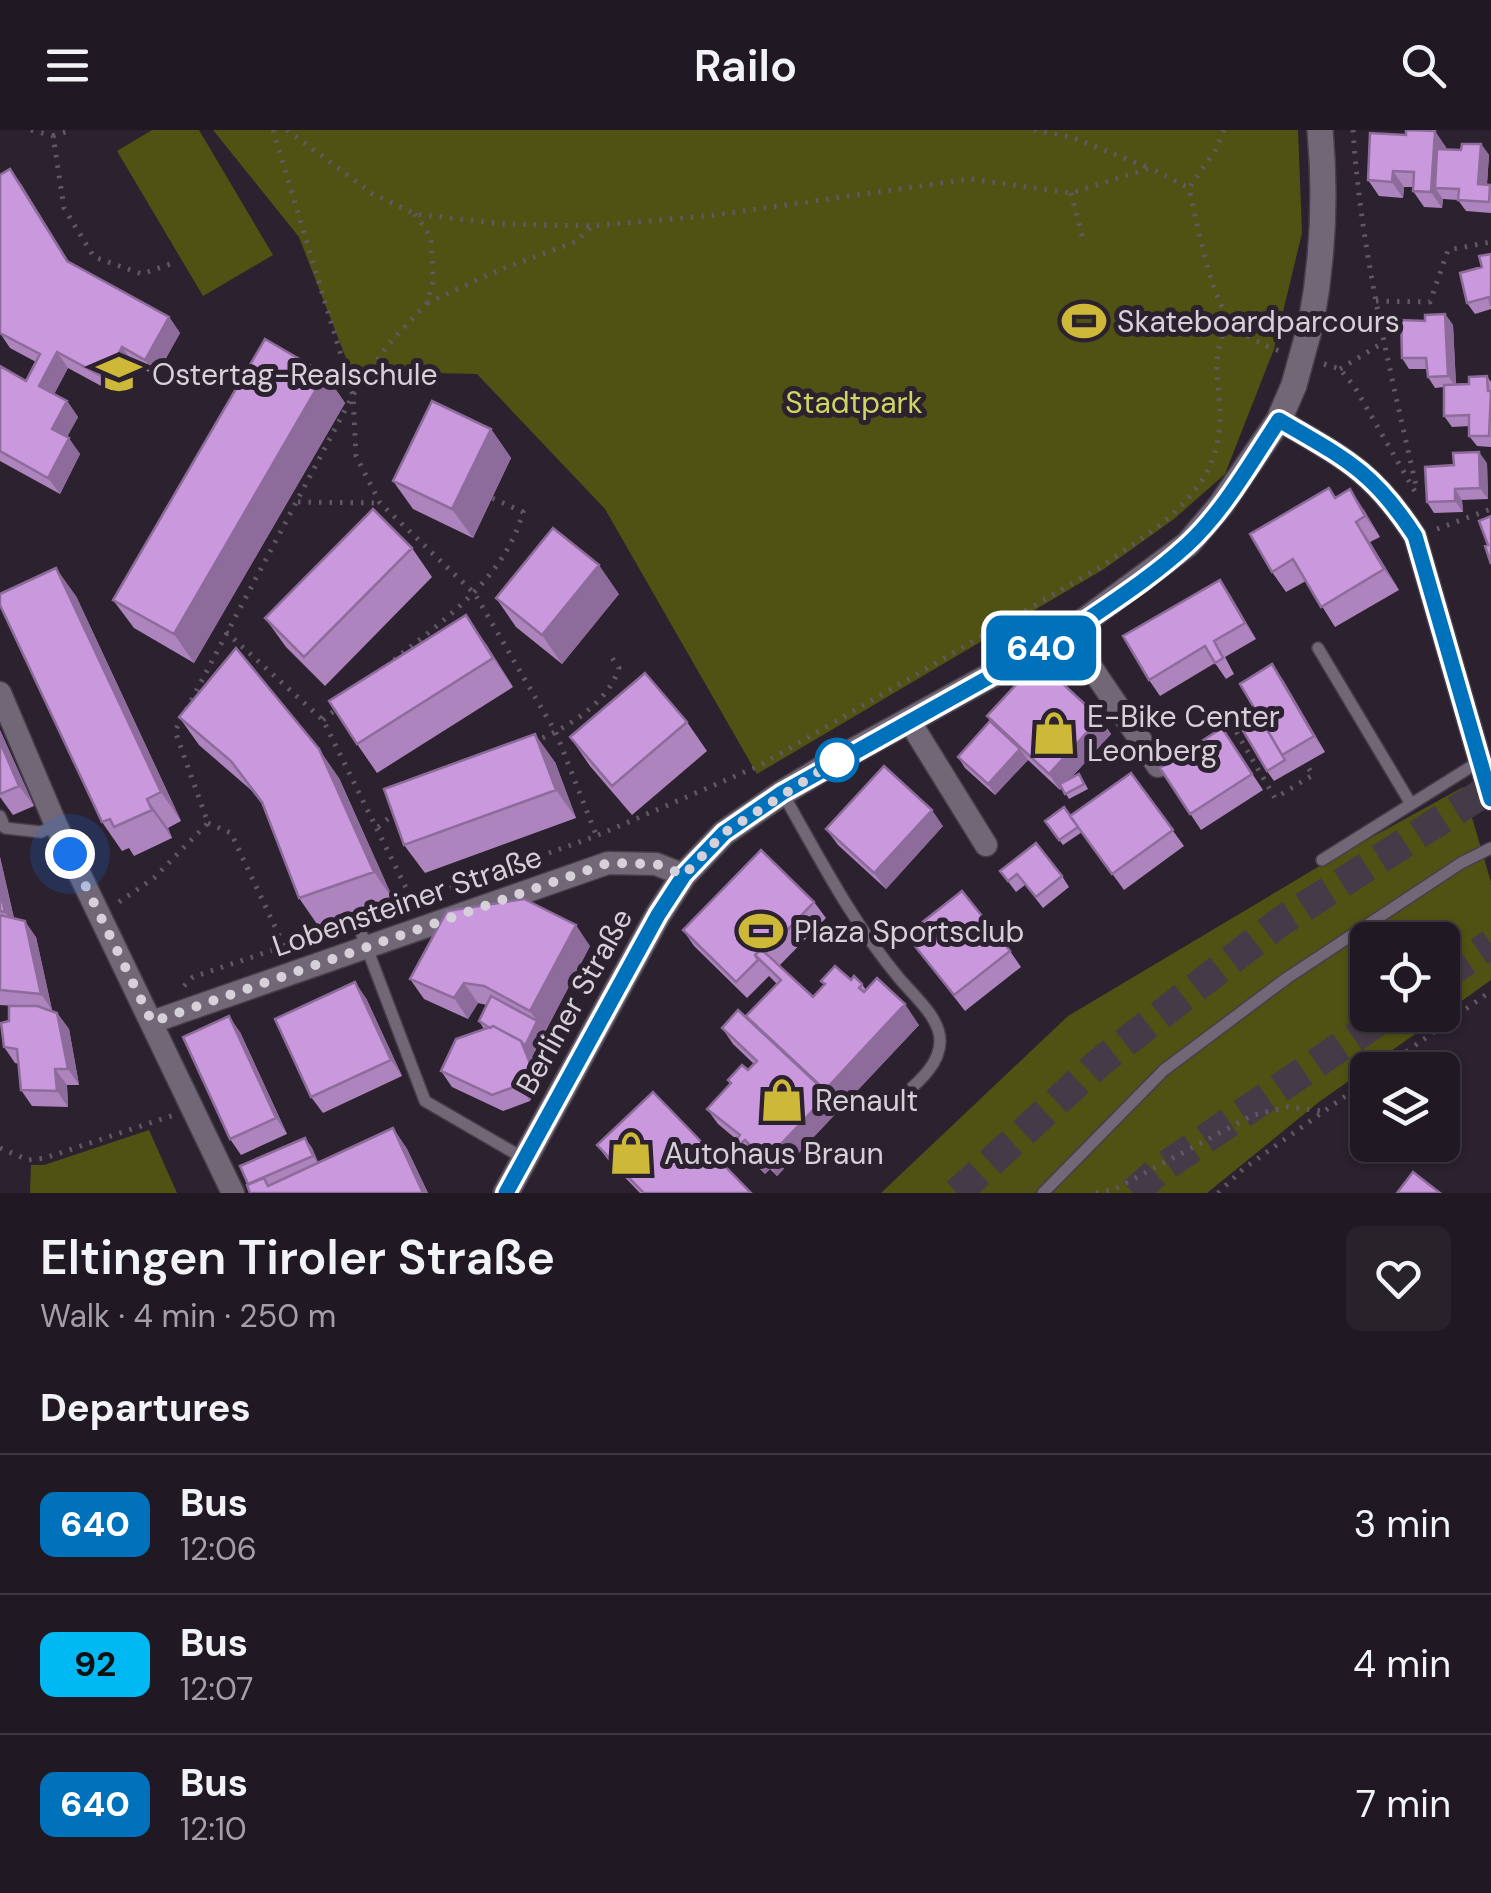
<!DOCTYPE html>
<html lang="en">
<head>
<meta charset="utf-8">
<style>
  :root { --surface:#201923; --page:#28222b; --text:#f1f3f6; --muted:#a2a0a6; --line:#3d3841 }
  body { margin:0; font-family:"DM Sans",sans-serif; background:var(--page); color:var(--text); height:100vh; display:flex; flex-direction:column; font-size:38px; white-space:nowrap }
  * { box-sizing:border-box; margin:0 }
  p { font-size:32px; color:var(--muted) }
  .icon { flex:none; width:55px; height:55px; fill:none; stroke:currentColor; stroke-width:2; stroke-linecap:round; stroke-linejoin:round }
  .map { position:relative; height:1063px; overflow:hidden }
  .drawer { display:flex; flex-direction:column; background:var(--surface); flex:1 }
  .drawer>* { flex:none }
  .badge { padding:0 20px; border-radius:15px; font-size:35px; line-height:65px }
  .buttons { position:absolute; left:1350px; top:792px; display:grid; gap:20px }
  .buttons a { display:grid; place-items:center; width:110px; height:110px; border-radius:15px; background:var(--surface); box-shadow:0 2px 8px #0004,0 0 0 2px var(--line); font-size:50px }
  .you { position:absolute; width:50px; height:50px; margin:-25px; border:8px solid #fff; border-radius:50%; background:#1a73e8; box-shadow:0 0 0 15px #1a73e833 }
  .map>.badge { position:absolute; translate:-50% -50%; box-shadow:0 0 0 5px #fff }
  h2 { padding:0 40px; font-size:38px; line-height:90px }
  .round { display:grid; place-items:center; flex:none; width:105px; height:105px; border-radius:15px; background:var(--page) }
  .summary { display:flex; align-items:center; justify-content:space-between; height:170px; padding:0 40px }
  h1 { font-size:48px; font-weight:600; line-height:75px }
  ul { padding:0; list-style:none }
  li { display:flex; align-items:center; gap:30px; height:140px; padding:0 40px; border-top:2px solid var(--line) }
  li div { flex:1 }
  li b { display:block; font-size:38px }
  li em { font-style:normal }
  li .badge { min-width:110px; font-weight:700; text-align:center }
  header { display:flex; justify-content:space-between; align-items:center; height:130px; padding:0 40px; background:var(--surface); font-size:45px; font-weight:600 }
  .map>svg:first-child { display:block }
</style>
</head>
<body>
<header><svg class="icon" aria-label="menu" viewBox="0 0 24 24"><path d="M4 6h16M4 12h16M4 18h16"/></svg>Railo<svg class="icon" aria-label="search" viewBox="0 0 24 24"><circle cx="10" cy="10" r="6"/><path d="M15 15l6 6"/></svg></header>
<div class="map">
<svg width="1491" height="1063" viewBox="0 0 1491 1063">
  <rect width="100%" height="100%" fill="#2b212f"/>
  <path fill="#4f5212" d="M 152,0 L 199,0 L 273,125 L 203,166 L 117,21 Z
    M 213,0 L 1298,0 L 1302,103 L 1274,219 L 1225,344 L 1174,389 L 1104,439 L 757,644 L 605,379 L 477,244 L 351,241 L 299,107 Z
    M 1463,657 L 1491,752 L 1491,850 L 1442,885 L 1442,810 L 1368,810 L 1368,885 L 1442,885 L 1319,972 L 1207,1063 L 881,1063 L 1068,886 L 1323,734 Z
    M 149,1000 L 177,1063 L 30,1063 L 31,1035 L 44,1035 Z"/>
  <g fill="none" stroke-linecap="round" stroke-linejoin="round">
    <path stroke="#453b48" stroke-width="30" stroke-dasharray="30 15" stroke-linecap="butt" d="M 1442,847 L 1491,814
      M 957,1063 L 1100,932 L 1280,792 L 1491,658
      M 1133,1063 L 1158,1041 L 1387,885"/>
    <g stroke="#463e49" stroke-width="14">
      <path id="service" d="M 1318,518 L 1411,674
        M 783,664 C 819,727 852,792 899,848 C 913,865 940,887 940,911 C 940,939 909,959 891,977
        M 0,686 L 5,698 L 41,702 L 56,695
        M 1322,730 L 1480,631
        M 354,784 L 425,971 L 525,1029
        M 1043,1063 L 1164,940 L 1287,848 L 1461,733 L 1491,718"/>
    </g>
    <g stroke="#463e49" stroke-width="25">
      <path id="minor" d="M 1279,290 C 1344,328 1373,341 1415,406 L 1491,669
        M 1068,503 L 1158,636
        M 0,563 L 56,695 L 233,1063
        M 910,592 L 986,715
        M 152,892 L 608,733 L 656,734 L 684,745"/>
    </g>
    <g stroke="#463e49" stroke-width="28">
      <path id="secondary" d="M 1311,193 C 1323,129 1326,65 1320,0
        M 506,1063 L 658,785 L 684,745 L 724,703 L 782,663 L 837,630 L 1068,503 L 1188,414 L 1221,375 L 1279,290 L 1294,255"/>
    </g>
    <path stroke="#615864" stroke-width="5" stroke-dasharray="2.5 8" stroke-linecap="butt" d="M 31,0 L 53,6 L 64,78 L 94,127 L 142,144 L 176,132
      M 273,0 L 353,265 L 356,326 L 380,373 L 475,464 L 556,603 L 597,707
      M 287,0 L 373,64 L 415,84 L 503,94 L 593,96 L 715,85 L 970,49 L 1071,63 L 1150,38 L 1189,58
      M 1034,0 L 1071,7 L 1147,37
      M 1224,0 L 1215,21 L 1189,58 C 1197,94 1209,156 1227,187 C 1236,202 1264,216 1280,221
      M 1353,0 C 1361,124 1390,239 1417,360
      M 53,6 L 72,0
      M 1071,63 L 1084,113
      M 1376,171 L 1430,172 L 1448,120 L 1491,112
      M 427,173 L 499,140 L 575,112 L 591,97
      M 1324,234 L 1340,239 L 1354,256 L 1417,365
      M 1340,239 L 1384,212
      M 298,372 L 380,373
      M 1437,399 L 1491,379
      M 226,502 L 323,590 L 413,772
      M 394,530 C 445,489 505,448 523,382 L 492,368
      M 323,590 L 340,576
      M 1231,593 L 1275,668 L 1313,645 L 1305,633
      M 533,612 C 566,599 608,573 619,538 L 610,525
      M 208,693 L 231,703 L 284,816
      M 378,697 L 395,683
      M 119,772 L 154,748 L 208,693 L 175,601 L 353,265 L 386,217 L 427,173 L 433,151 L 431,107 L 415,84
      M 371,787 L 596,706 L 761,635 L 1102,436 C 1157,397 1220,363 1220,287 C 1219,243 1210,235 1228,190
      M 184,856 L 193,847 L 341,797
      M 1381,940 L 1491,861
      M 0,1018 L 28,1030 L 45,1028 L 174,985
      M 1096,1063 L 1115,1059 L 1253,985 L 1288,977 L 1322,981
      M 1218,1063 L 1243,1039 L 1368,950"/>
    <use href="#service" stroke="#726776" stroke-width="11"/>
    <use href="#minor" stroke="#726776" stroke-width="22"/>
    <use href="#secondary" stroke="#726776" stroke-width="25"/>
    <g stroke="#463e49" stroke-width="28" stroke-linecap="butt">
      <path id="secondary-bridge" d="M 1294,255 L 1311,193"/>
    </g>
    <use href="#secondary-bridge" stroke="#726776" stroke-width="25"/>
  </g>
  <path fill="#ae84be" d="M 1435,1 L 1446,19 L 1461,20 L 1481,14 L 1489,25 L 1487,55 L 1491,56 L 1491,83 L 1466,81 L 1458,70 L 1443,69 L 1442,78 L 1424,77 L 1413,61 L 1413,57 L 1404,57 L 1403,68 L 1379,66 L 1368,50 L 1406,5 Z
    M 0,45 L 21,54 L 69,132 L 169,187 L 180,203 L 156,246 L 133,233 L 116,264 L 68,238 L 54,264 L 67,271 L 78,287 L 67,307 L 80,324 L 60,364 L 0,331 L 0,236 L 26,251 L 36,232 L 10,218 L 0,203 Z
    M 1491,124 L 1491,179 L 1475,184 L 1467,173 L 1482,137 Z
    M 1445,184 L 1453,195 L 1456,254 L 1469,254 L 1487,246 L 1491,252 L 1491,317 L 1477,316 L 1469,306 L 1469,296 L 1452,297 L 1444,286 L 1444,257 L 1435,258 L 1428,247 L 1427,239 L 1409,239 L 1402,228 Z
    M 325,244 L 345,273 L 194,533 L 134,498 L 113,470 Z
    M 491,299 L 511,328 L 473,408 L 413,379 L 393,351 Z
    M 1487,333 L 1488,369 L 1462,370 L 1463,382 L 1434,383 L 1427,372 Z
    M 1336,368 L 1364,380 L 1380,407 L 1370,412 L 1399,460 L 1335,497 L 1306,451 L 1286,462 L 1272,442 Z
    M 412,418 L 432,447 L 325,556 L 286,517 L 265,488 Z
    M 1220,450 L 1256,509 L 1225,527 L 1234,544 L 1226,549 L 1215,533 L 1160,566 L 1149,550 Z
    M 619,464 L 562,534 L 516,497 L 496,468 Z
    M 76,466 L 181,691 L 168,698 L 172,708 L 134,726 L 129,718 L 122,721 L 102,692 Z
    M 486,514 L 513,557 L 377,643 L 357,614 Z
    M 1283,550 L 1325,622 L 1274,651 L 1267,641 L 1258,584 Z
    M 987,586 L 1100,588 L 1111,604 L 1070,649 L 1083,650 L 1088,659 L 1069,669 L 1062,657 L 1060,660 L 1028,630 L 995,665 L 965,638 L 958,627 L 990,591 Z
    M 179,587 L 339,648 L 394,771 L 319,797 L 299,768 L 265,678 L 251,660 L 199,615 Z
    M 687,592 L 707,621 L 632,685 L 590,636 L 570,607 Z
    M 1222,598 L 1263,660 L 1201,700 L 1160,638 Z
    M 0,600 L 34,676 L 13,685 L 0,667 Z
    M 555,632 L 576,688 L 425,743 L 404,715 Z
    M 1131,643 L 1184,716 L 1124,760 L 1082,702 L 1063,715 L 1045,691 L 1077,695 Z
    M 943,696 L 886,759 L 838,715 L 826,699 Z
    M 0,727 L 14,788 L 36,807 L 52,880 L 57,883 L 69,899 L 79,955 L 67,955 L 68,977 L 32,976 L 21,960 L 19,934 L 15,933 L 4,917 L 9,891 L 15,876 L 0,875 Z
    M 1000,741 L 1062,746 L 1069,757 L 1043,778 L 1025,755 L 1016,762 Z
    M 814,772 L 826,788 L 779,836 L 813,867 L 824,855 L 821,851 L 851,850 L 862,854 L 866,860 L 919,895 L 777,1046 L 770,1039 L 765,1044 L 747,1026 L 736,1009 L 718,994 L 707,979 L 730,954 L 728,950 L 748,940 L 754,934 L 733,914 L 722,898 L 750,891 L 777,854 L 769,846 L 747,868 L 694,816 L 683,800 Z
    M 906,805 L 1010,821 L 1021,837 L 965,881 Z
    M 590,816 L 532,927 L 541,949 L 530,971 L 503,981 L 452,957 L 441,941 L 484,899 L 479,891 L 487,875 L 478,873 L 468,889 L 424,869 L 410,849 Z
    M 366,868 L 402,946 L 323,983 L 311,967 Z
    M 240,902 L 287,1004 L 241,1025 L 230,1009 Z
    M 393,998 L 407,1019 L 428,1063 L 247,1055 L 305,1008 L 312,1018 L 318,1032 Z
    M 597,1015 L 751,1063 L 640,1063 L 609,1031 Z"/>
  <path fill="#8d6b9b" d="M 1435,1 L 1446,17 L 1444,58 L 1435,58 L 1443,69 L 1442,78 L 1431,62 Z
    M 1481,14 L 1489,25 L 1486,65 L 1478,54 Z
    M 10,39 L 21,54 L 78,147 L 67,131 Z
    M 1393,41 L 1404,57 L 1403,68 L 1392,52 Z
    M 1445,184 L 1453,195 L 1456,257 L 1448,246 Z
    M 169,187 L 180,203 L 156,246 L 145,230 Z
    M 122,217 L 133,233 L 116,264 L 105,248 Z
    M 57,222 L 68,238 L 50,272 L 39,256 Z
    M 325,244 L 345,273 L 194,533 L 174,504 Z
    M 67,271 L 78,287 L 63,314 L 52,299 Z
    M 491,299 L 511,328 L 473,408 L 452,379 Z
    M 69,308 L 80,324 L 60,364 L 48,348 Z
    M 1479,322 L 1487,333 L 1488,369 L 1480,358 Z
    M 1350,359 L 1364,380 L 1380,407 L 1365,386 Z
    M 1455,359 L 1462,370 L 1463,382 L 1455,371 Z
    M 1356,392 L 1370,412 L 1399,460 L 1384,439 Z
    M 599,435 L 619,464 L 562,534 L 542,505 Z
    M 56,438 L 76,466 L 181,691 L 161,662 Z
    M 1220,450 L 1231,466 L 1256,509 L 1245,493 Z
    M 466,485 L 486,514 L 513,557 L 493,528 Z
    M 1272,534 L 1283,550 L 1325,622 L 1314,606 Z
    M 1100,588 L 1111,604 L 1060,660 L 1049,644 Z
    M 0,600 L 34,676 L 19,656 L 0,612 Z
    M 535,604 L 555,632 L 576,688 L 556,660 Z
    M 319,619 L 339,648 L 394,771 L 374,742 Z
    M 1020,619 L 1028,630 L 995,665 L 988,654 Z
    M 147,669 L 168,698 L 172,708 L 152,680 Z
    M 932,680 L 943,696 L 886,759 L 874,743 Z
    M 0,727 L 16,798 L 5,782 L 0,761 Z
    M 25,791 L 36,807 L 52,880 L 41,864 Z
    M 576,795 L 590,816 L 532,927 L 541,949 L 530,971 L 519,955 L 521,911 L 537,891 L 530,881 Z
    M 355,852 L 366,868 L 402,946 L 391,930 Z
    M 464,853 L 478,873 L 468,889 L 454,868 Z
    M 905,874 L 919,895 L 777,1046 L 766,1030 L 828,964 L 825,960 Z
    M 57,883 L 69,899 L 79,955 L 68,939 Z
    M 229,886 L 240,902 L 287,1004 L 276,988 Z
    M 55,939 L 67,955 L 68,977 L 57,961 Z
    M 393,998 L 407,1019 L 428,1063 L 423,1063 Z
    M 305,1008 L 312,1018 L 320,1037 L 313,1026 Z
    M 759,1023 L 770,1039 L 765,1044 L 754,1028 Z"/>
  <path fill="#ca99dd" stroke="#8d6b9b" stroke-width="2.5" d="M 1406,0 L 1435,1 L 1431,62 L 1413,61 L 1414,42 L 1393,41 L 1392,52 L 1368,50 L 1370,3 L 1406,5 Z
    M 1462,14 L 1481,14 L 1478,54 L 1490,55 L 1489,72 L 1458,70 L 1459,59 L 1435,58 L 1437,19 L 1461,20 Z
    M 10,39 L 67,131 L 169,187 L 145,230 L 122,217 L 105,248 L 57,222 L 39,256 L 67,271 L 52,299 L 69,308 L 48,348 L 0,321 L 0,236 L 26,251 L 40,224 L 0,203 L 0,45 Z
    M 1491,124 L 1491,176 L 1489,167 L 1467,173 L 1460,143 L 1482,137 L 1479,126 Z
    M 1445,184 L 1448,246 L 1428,247 L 1426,228 L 1402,228 L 1401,190 L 1425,191 L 1425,185 Z
    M 265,209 L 325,244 L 174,504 L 113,470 Z
    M 1487,246 L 1488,261 L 1491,261 L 1489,306 L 1469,306 L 1469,285 L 1444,286 L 1444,255 L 1469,254 L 1469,247 Z
    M 432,271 L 491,299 L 452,379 L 393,351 Z
    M 1479,322 L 1480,358 L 1455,359 L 1455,371 L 1427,372 L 1425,337 L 1454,335 L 1453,323 Z
    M 1329,358 L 1335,368 L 1350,359 L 1365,386 L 1356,392 L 1384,439 L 1321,477 L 1293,429 L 1272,442 L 1250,404 Z
    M 373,379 L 412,418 L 304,527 L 265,488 Z
    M 1491,386 L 1491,434 L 1485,416 L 1488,415 L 1479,391 Z
    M 553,398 L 599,435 L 542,505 L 496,468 Z
    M 56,438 L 161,662 L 147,669 L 152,680 L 114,697 L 110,689 L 102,692 L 0,475 L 0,464 Z
    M 1220,450 L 1245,493 L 1214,511 L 1223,528 L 1215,533 L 1205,516 L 1149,550 L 1123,506 Z
    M 466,485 L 493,528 L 357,614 L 329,571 Z
    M 236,518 L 319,619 L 374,742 L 299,768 L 262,672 L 231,631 L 179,587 Z
    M 1038,531 L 1100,588 L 1049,644 L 987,586 Z
    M 1272,534 L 1314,606 L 1282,625 L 1240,554 Z
    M 645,543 L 687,592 L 612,656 L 570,607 Z
    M 1258,584 L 1285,630 L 1267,641 L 1239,594 Z
    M 990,591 L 1020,619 L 988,654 L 958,627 Z
    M 1222,598 L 1252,644 L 1190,684 L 1160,638 Z
    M 535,604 L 556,660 L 404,715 L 384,659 Z
    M 0,612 L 19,656 L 0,664 Z
    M 884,636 L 932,680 L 874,743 L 826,699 Z
    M 1131,643 L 1173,700 L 1112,744 L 1070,686 Z
    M 1079,644 L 1084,654 L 1065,664 L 1060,654 Z
    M 1064,677 L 1078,697 L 1059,710 L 1045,691 Z
    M 1036,713 L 1062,746 L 1036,767 L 1017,744 L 1008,751 L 1000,741 Z
    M 761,720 L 814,772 L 765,823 L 761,819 L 755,825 L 758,830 L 736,852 L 683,800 Z
    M 0,761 L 5,782 L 0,781 Z
    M 962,761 L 1010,821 L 954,865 L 906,805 Z
    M 524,769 L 576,795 L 530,881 L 484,856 L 464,853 L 454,868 L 410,849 L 447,781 Z
    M 0,785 L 25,791 L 41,864 L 0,860 Z
    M 761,819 L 813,867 L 825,854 L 821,851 L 835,836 L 851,850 L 854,846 L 862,854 L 859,858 L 864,862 L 877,848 L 905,874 L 825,960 L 746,886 L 781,850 L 755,825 Z
    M 355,852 L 391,930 L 311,967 L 275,889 Z
    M 491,866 L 537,891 L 525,916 L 521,911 L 493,896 L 490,898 L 479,891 Z
    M 9,876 L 37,876 L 57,883 L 68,939 L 55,939 L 57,961 L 21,960 L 17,919 L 4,917 L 1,893 L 9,891 Z
    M 738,880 L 828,964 L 766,1030 L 759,1023 L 754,1028 L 744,1019 L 749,1014 L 745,1010 L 740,1014 L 736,1010 L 740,1005 L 707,979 L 731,953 L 728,950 L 742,935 L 748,940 L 757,931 L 722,898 Z
    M 229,886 L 276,988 L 230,1009 L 183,907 Z
    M 493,896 L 521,911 L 530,933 L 519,955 L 492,965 L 441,941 L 456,909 Z
    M 653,962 L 751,1063 L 644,1063 L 597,1015 Z
    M 393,998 L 423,1063 L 250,1063 L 247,1055 L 264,1048 L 268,1056 Z
    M 305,1008 L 313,1026 L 248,1054 L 240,1036 Z
    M 1413,1042 L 1440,1063 L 1397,1063 Z"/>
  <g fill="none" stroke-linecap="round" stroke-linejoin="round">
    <g stroke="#fff" stroke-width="22">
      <path id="line" d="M 506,1063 L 658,785 L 684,745 L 724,703 L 782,663 L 1068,503 C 1108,475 1151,448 1187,415 C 1224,381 1251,332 1279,290 C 1344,328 1373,341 1415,406 L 1491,669"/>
    </g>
    <use href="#line" stroke="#0072bc" stroke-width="15"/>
    <path stroke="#d6d0d9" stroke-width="10" stroke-dasharray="0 18" d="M 70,724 L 152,892 L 608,733 L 656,734 L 684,745 L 724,703 L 837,630"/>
  </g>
  <defs>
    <g id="stadium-bare" transform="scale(3.45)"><path d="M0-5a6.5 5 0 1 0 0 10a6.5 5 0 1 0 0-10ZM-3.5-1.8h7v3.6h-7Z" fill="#ceb837" stroke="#2b212f" stroke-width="2.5" paint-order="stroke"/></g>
    <g id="school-bare" transform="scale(3.45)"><path d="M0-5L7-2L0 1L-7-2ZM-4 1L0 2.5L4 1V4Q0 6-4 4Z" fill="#ceb837" stroke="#2b212f" stroke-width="2.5" paint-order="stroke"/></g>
    <g id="shop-bare" transform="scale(3.45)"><path d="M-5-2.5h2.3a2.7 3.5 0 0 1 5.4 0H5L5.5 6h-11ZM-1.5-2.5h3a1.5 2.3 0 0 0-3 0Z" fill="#ceb837" stroke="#2b212f" stroke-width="2.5" paint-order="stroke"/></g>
  </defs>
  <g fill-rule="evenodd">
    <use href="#stadium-bare" x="1084" y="191"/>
    <use href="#school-bare" x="119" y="244"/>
    <use href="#shop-bare" x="1054" y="603"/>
    <use href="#stadium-bare" x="761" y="801"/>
    <use href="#shop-bare" x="782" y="970"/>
    <use href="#shop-bare" x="631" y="1023"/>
  </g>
  <circle fill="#fff" stroke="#0072bc" stroke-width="5" cx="837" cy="630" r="20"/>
  <g text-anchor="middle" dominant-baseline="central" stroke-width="10" stroke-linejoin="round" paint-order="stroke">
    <g font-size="30" fill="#d6d0d9" stroke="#2b212f" text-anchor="start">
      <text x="1117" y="191">Skateboardparcours</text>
      <text x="152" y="244">Ostertag-Realschule</text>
      <text x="1087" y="586">E-Bike Center<tspan x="1087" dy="34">Leonberg</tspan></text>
      <text x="794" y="801">Plaza Sportsclub</text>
      <text x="815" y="970">Renault</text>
      <text x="664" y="1023">Autohaus Braun</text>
    </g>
    <g font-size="30" fill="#ced562" stroke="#2b212f">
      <text x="854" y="272">Stadtpark</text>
    </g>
    <g font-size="30" fill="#d6d0d9" stroke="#2b212f">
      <text transform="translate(407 771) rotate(-19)">Lobensteiner Straße</text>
      <text transform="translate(574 871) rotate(-61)">Berliner Straße</text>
    </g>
  </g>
</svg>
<div class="buttons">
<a><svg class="icon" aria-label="locate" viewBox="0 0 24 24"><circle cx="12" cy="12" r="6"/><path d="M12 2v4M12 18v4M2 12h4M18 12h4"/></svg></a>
<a><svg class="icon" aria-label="layers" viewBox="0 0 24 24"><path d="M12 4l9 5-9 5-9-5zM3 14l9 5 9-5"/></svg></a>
</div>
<div class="you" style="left:70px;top:724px"></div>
<b class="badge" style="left:1041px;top:518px;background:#0072bc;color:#fff">640</b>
</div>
<section class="drawer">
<div class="summary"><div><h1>Eltingen Tiroler Straße</h1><p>Walk · 4 min · 250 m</p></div><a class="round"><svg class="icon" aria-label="heart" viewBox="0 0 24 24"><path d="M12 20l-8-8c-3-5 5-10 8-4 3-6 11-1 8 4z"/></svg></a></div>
<h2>Departures</h2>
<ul>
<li><span class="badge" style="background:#0072bc;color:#fff">640</span><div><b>Bus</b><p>12:06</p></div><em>3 min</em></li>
<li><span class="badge" style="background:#00b9f2;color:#111">92</span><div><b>Bus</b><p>12:07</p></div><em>4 min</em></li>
<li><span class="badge" style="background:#0072bc;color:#fff">640</span><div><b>Bus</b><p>12:10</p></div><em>7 min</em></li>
</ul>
</section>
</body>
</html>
